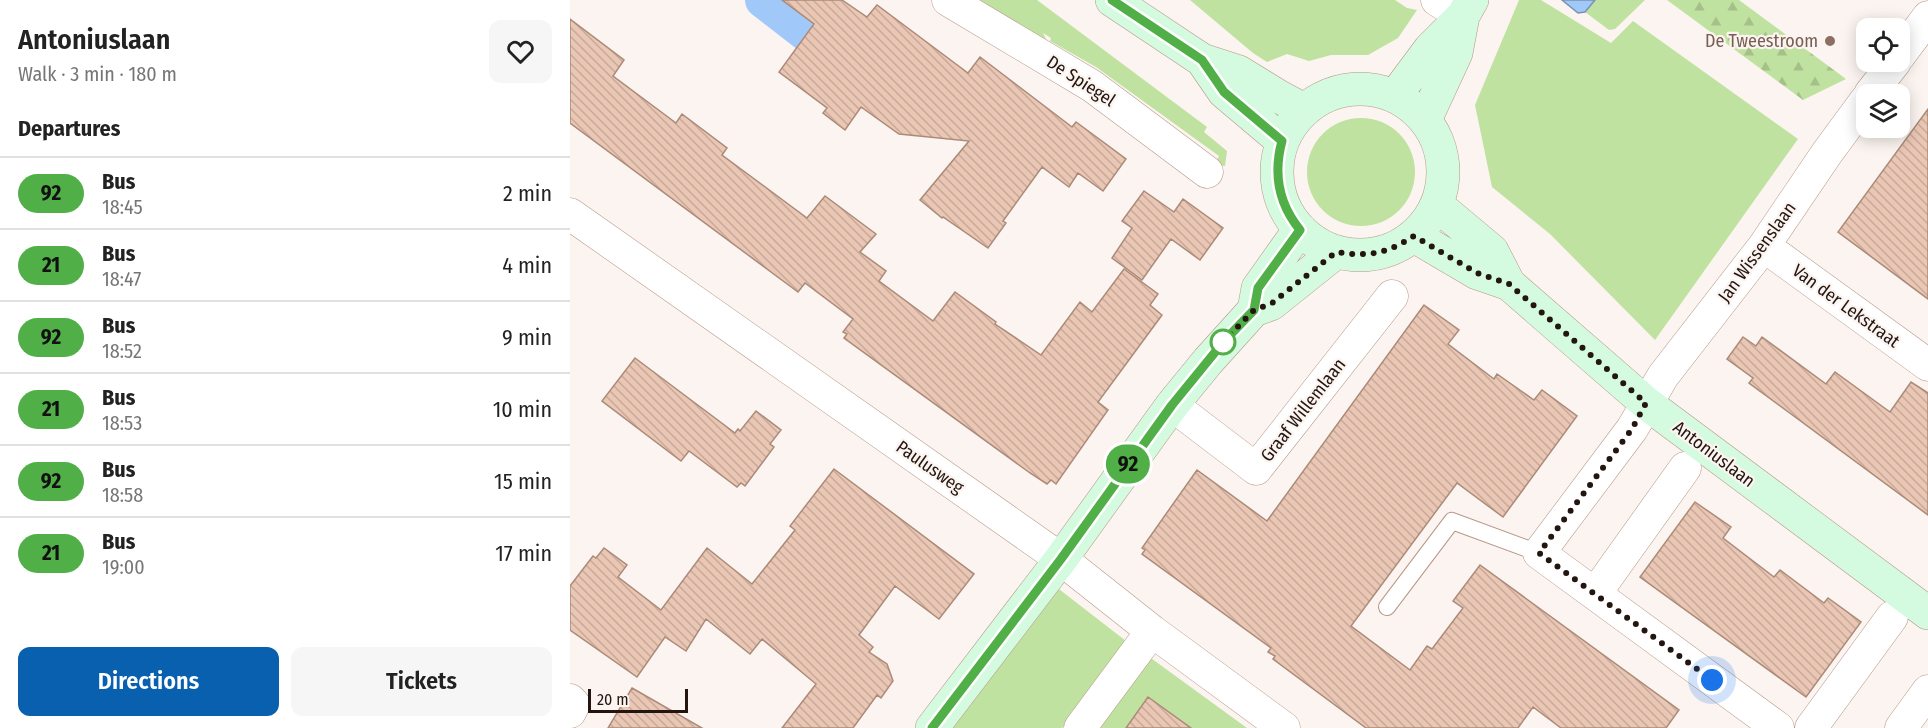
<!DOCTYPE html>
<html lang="en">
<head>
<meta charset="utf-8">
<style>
  :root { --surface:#fff; --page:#f6f6f6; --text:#222; --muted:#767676; --line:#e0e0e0; --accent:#0960ae }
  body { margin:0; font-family:"Fira Sans Condensed",sans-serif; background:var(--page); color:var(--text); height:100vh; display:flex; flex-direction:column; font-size:22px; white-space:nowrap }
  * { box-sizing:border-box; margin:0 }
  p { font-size:20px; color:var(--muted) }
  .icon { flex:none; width:33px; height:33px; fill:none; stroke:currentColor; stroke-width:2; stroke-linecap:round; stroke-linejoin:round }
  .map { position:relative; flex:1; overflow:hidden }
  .drawer { display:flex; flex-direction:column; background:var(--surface); width:570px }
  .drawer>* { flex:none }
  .badge { padding:0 12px; border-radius:20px; font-size:21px; line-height:39px }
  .tools { position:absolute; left:1286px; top:18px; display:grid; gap:12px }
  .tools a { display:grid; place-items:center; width:54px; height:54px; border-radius:12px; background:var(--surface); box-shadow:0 3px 15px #0003; font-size:30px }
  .scale { position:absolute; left:18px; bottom:15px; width:100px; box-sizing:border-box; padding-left:6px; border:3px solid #231610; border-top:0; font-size:16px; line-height:21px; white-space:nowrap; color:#231610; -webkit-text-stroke:4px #fbf4f0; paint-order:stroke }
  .you { position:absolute; width:30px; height:30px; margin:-15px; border:4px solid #fff; border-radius:50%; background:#1a73e8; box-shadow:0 0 0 9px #1a73e833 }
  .map>.badge { position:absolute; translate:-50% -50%; box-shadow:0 0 0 3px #fff }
  h2 { padding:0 18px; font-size:22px; line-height:54px }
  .round { display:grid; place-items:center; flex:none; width:63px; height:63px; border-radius:12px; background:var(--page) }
  .overview { display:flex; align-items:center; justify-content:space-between; height:102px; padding:0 18px }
  h1 { font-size:28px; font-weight:600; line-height:45px }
  .action { display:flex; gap:12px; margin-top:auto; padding:12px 18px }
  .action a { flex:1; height:69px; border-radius:12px; background:var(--accent); color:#fff; font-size:24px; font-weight:600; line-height:69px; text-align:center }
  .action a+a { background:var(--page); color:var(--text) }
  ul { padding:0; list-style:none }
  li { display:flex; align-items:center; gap:18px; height:72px; padding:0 18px; border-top:2px solid var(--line) }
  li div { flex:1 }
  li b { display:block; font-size:22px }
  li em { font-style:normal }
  li .badge { min-width:66px; font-weight:700; text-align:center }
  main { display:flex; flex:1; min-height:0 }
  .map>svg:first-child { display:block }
</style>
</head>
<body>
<main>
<section class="drawer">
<div class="overview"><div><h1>Antoniuslaan</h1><p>Walk · 3 min · 180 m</p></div><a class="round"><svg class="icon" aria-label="heart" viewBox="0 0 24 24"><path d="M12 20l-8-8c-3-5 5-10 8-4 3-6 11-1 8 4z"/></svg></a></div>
<h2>Departures</h2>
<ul>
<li><span class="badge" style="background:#50af46;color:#111">92</span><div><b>Bus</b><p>18:45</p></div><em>2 min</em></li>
<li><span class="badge" style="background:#50af46;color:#111">21</span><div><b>Bus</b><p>18:47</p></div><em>4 min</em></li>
<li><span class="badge" style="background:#50af46;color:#111">92</span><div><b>Bus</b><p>18:52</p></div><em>9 min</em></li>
<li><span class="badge" style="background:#50af46;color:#111">21</span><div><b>Bus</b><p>18:53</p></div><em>10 min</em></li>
<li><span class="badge" style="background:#50af46;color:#111">92</span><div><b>Bus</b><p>18:58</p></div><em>15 min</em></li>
<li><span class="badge" style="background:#50af46;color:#111">21</span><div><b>Bus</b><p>19:00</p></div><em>17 min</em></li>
</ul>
<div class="action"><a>Directions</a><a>Tickets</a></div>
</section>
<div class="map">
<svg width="1358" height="728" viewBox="0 0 1358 728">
  <defs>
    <pattern id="forest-firs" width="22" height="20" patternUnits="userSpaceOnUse" patternTransform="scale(1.5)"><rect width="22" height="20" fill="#c0e2a0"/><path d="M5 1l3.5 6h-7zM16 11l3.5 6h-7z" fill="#a5c189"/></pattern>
    <pattern id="building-back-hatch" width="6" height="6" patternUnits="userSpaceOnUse" patternTransform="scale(1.5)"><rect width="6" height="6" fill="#eac6b4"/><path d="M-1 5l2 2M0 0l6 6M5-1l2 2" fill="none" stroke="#c8a99a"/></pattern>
  </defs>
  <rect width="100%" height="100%" fill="#fbf4f0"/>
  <path fill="#c0e2a0" d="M 402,0 L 467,0 L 637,127 L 634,132 L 657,151 L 655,166 L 644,165 L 649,156 L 526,67 L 480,41 L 481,38 L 473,33 L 479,45 Z
    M 620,0 L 825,0 L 837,8 L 847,10 L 828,38 L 798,55 L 761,55 L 739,61 L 717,54 L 697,62 L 683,53 Z
    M 949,0 L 971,0 L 1041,43 L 1063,21 L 1228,139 L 1085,340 L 980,234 L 922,187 L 905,105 Z
    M 1025,0 L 1075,0 L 1045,29 L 1039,30 L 1015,12 Z
    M737 172a54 54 0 1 1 108 0a54 54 0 1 1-108 0Z
    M 485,586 L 556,641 L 492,728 L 382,728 Z
    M 578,656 L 677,728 L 524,728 Z"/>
  <path fill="url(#forest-firs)" d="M 1097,0 L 1169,0 L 1276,79 L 1233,100 Z"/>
  <path fill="#a0c9f9" stroke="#7a93b3" stroke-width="1.5" d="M 992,0 L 1025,0 L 1015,12 L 1008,13 Z"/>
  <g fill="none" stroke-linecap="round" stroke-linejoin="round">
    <path stroke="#a0c9f9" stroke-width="36" d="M 193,0 L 255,48"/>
  </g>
  <path fill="url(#building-back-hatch)" stroke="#ab8a78" stroke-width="1.5" d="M 212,0 L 272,0 L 297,17 L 307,5 L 398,73 L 410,57 L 502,127 L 506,122 L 556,159 L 533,191 L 508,173 L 499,187 L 472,167 L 433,221 L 436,223 L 418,248 L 373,217 L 372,218 L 350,200 L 399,141 L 329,134 L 291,107 L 275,130 L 253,113 L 257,108 L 209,72 L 244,24 Z
    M 0,19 L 54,60 L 43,76 L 106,123 L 112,114 L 157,148 L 152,155 L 237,218 L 255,196 L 306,234 L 290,252 L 316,271 L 309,281 L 363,321 L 385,292 L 426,322 L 425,324 L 471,355 L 510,302 L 522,312 L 554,269 L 588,294 L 580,305 L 592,315 L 528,402 L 538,410 L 486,484 L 481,480 L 477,484 L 460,473 L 274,338 L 277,334 L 273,332 L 283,319 L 235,283 L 228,292 L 0,123 Z
    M 1358,109 L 1358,299 L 1268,232 Z
    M 574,191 L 604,212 L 613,199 L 653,228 L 630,260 L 601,239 L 572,280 L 542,258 L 562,228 L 552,221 Z
    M 854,305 L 889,330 L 878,344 L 924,379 L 927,374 L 964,400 L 972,390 L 1007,416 L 933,517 L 887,483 L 781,626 L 840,670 L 857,646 L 862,649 L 893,608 L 883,601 L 910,565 L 1109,710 L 1096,728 L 991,728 L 963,707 L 948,728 L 796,728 L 703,659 L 705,656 L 698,652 L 701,648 L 572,554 L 575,550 L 572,548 L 627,470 L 697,521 Z
    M 1173,337 L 1186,346 L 1192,337 L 1256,384 L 1265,372 L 1320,412 L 1341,382 L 1358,393 L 1358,515 L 1179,383 L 1183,378 L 1157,359 Z
    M 65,358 L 165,433 L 168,429 L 170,431 L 186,411 L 211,430 L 200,444 L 204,447 L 175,486 L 171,483 L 167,487 L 119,451 L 111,461 L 32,401 Z
    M 264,469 L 404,574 L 369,619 L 325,586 L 289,635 L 303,647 L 299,652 L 317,664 L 323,681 L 311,698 L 307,695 L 283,728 L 212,728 L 246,684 L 192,639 L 180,654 L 136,619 L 116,651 L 95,637 L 67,677 L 0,630 L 0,586 L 23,556 L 26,558 L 34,548 L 57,565 L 48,577 L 91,610 L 137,548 L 182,584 L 225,530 L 220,526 Z
    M 1125,502 L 1161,527 L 1153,538 L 1204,577 L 1210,570 L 1254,603 L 1258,598 L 1291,622 L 1236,697 L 1070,577 Z
    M 62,688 L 132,728 L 38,728 Z
    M 578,697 L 621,728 L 556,728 Z"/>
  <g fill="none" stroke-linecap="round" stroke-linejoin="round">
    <g stroke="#b99786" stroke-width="18">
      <path id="lane" d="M 817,607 L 882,521 L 969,553"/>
    </g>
    <g stroke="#b99786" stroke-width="33">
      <path id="street" d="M 378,0 L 522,86 L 637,172
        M 867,0 L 893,16
        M 1329,56 L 1358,17
        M 1300,94 L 1325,62
        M 0,214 L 491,559 L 582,631 L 714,728
        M 1194,246 L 1358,365
        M 602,405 L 686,469 L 822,296
        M 1025,594 L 1115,468
        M 0,700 L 4,704 L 0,712
        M 510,728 L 582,631
        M 1208,728 L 969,553 L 1062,429 L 1093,376 L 1194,246 L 1257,153 L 1296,100
        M 1241,728 L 1322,617
        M 1331,728 L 1358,691"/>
    </g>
    <g stroke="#b99786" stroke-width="34">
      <path id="secondary" d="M 542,0 L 632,60 L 669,72 L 708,96 L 734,110
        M 632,60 L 654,92 L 712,141
        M707 172a83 83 0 1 1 166 0a83 83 0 1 1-166 0Z
        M 825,96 L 860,49 L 893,16 L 902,0
        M 855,120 L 886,53 L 893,16
        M 867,205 L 922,251 L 939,284 L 1076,403 L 1358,613
        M 844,236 L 907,273 L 939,284
        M 684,310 L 688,288 L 730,229
        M 362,728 L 491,559 L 602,405 L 638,361 L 684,310 L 701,304 L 766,252"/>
    </g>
    <use href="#lane" stroke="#fff" stroke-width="16"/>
    <use href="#street" stroke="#fff" stroke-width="32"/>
    <use href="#secondary" stroke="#d4fae0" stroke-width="33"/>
  </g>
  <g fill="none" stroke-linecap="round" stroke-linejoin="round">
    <g stroke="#fff" stroke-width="14">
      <path id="line" d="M 362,728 L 491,559 L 602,405 L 655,340 L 684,310 L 688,288 L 730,230 C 708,203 703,174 712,141 L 654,92 L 632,60 L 542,0"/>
    </g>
    <use href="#line" stroke="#50af46" stroke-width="9"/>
    <path stroke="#231610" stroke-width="6" stroke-dasharray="0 10.8" d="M 653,342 L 684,310 L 701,304 L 766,252 C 798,257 816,254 844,236 L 907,273 L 939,284 L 1076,403 L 1062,429 L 969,553 L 1142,680"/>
  </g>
  <circle fill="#8d6e63" stroke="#fbf4f0" stroke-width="2" cx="1260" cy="41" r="6"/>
  <circle fill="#fff" stroke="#50af46" stroke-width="3" cx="653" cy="342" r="12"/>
  <g text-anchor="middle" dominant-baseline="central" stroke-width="4.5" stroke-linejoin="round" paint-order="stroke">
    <g font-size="18" fill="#785e54" stroke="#fbf4f0" text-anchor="end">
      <text x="1248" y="41">De Tweestroom</text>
    </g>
    <g font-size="18" fill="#231610" stroke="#fbf4f0">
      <text transform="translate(511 81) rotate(33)">De Spiegel</text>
      <text transform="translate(1187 252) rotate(-54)">Jan Wissenslaan</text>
      <text transform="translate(1276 306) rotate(36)">Van der Lekstraat</text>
      <text transform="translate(733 410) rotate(-52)">Graaf Willemlaan</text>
      <text transform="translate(1144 454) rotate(37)">Antoniuslaan</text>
      <text transform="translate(360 467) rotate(35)">Paulusweg</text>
    </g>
  </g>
</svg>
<div class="tools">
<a><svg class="icon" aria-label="locate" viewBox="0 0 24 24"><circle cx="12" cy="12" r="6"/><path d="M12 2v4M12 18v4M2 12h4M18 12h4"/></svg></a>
<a><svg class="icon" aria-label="layers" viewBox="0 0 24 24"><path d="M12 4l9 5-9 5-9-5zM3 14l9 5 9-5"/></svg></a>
</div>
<div class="scale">20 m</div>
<div class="you" style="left:1142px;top:680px"></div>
<b class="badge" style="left:558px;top:464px;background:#50af46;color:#111">92</b>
</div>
</main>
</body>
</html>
